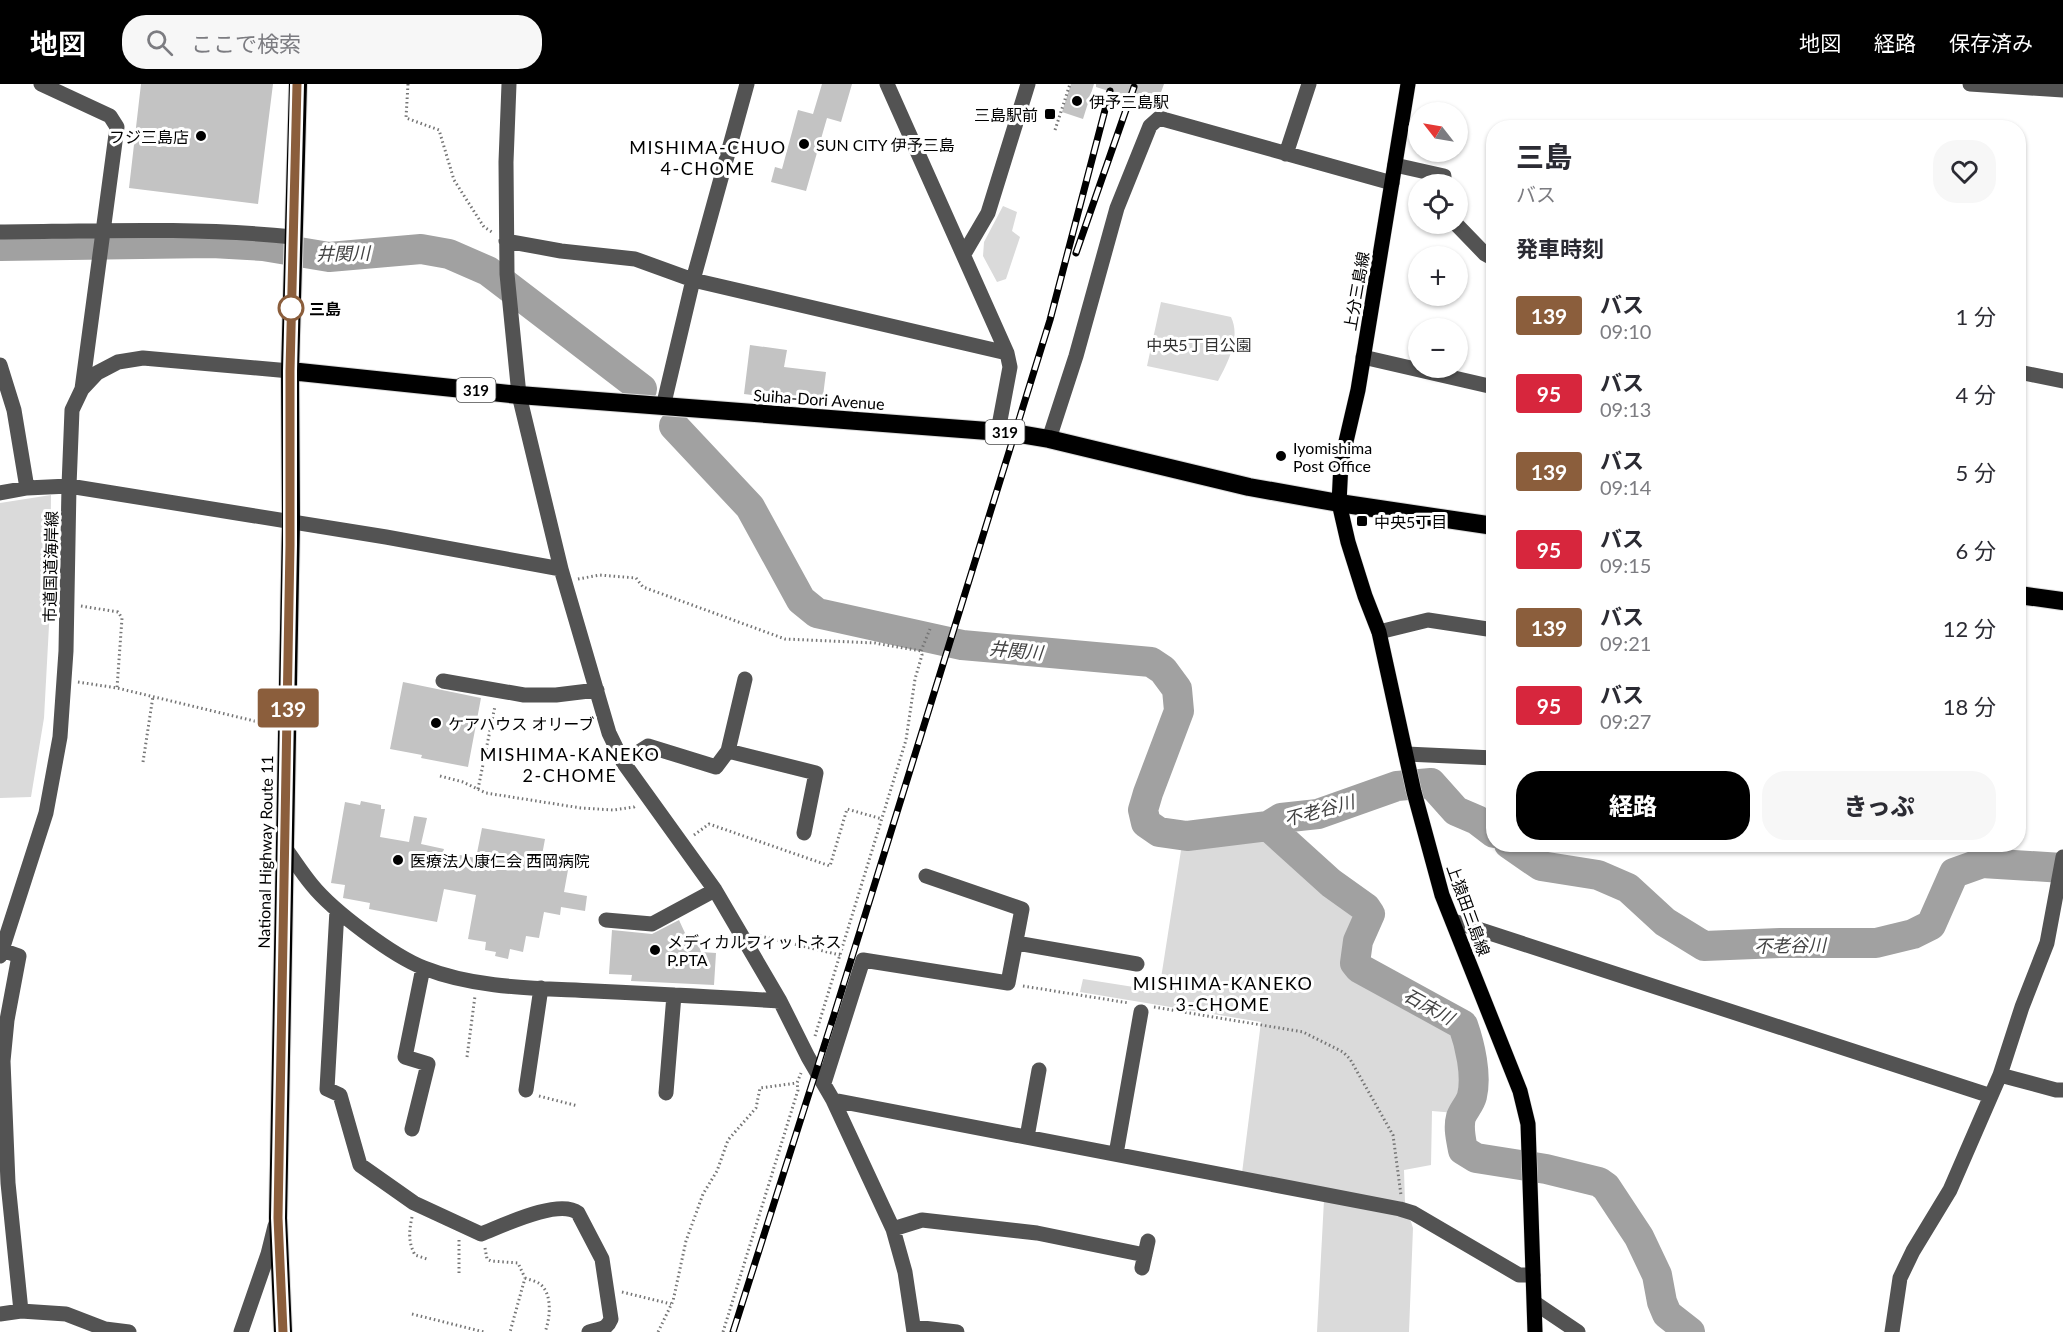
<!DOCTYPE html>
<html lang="ja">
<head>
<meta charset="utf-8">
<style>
  :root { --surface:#fff; --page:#f7f7f7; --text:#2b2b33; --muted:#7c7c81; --accent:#000 }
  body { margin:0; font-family:Lato,"Noto Sans JP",sans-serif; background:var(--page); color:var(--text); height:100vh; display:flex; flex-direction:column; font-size:22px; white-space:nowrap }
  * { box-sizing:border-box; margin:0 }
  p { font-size:20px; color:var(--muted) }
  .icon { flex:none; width:33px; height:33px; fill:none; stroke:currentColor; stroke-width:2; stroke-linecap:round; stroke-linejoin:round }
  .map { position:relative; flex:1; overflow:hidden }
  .side { position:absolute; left:1486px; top:36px; width:540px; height:732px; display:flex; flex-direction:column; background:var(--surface); border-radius:24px; box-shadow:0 2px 4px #0004 }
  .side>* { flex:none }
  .badge { padding:0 12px; border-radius:4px; font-size:21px; line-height:39px }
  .needle { width:39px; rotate:301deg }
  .fabs { position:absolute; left:1408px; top:18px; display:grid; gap:12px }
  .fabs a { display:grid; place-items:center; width:60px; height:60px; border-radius:50%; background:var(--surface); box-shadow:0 2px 4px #0004; font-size:30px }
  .map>.badge { position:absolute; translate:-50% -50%; box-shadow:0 0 0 3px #fff }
  h2 { padding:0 30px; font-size:22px; line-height:54px }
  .round { display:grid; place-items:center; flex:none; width:63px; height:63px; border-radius:24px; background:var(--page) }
  .headline { display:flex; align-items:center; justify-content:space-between; height:102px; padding:0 30px }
  h1 { font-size:28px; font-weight:800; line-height:45px }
  .action { display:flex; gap:12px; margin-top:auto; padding:12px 30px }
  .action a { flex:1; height:69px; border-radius:24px; background:var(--accent); color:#fff; font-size:24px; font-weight:800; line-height:69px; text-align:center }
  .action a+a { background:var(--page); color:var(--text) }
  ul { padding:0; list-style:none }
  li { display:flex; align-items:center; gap:18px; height:78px; padding:0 30px }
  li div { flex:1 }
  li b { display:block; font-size:22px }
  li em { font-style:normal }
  li .badge { min-width:66px; font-weight:700; text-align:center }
  header { display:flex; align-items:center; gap:36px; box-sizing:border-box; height:84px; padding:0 30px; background:var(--accent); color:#fff }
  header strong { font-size:28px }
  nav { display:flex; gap:33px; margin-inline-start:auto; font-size:21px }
  .search { width:420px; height:54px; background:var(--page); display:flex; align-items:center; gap:15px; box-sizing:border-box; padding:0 21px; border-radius:24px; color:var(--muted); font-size:22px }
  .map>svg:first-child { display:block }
</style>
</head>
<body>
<header>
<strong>地図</strong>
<div class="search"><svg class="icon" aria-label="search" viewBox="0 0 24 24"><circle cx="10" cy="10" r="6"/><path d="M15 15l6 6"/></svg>ここで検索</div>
<nav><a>地図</a><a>経路</a><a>保存済み</a></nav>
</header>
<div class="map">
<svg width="2063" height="1248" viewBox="0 0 2063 1248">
  <rect width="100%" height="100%" fill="#fff"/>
  <path fill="#dadada" d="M 1003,122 L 1017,128 L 1012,147 L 1020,153 L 1006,195 L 997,198 L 983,172 L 984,158 Z
    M 1161,218 L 1231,233 C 1241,254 1228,278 1218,297 L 1147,282 Z
    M 51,411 L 50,523 L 44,634 L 31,713 L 0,714 L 0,419 Z
    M 1268,751 L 1309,787 L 1358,822 L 1362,829 L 1350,878 L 1355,892 L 1457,946 C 1466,963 1471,987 1466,1007 C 1465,1015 1460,1022 1456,1029 L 1432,1027 L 1431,1081 L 1404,1086 L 1405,1119 L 1413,1144 L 1409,1248 L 1317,1248 L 1324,1116 L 1242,1089 L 1261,938 L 1080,908 L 1083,895 L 1159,907 L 1182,760 Z"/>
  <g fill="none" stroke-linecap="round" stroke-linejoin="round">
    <path stroke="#a1a1a1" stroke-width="30" d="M 0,162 L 212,159 L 263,162 L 329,173 L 421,165 L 449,170 L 488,187 L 642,305
      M 674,342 L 750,423 L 801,516 L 817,529 L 962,561 L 1151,578 L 1163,586 L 1177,605 L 1179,627 L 1148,709 L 1143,726 L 1146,739 L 1159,748 L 1187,752 L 1268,742 L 1281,734 L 1318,730 L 1397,702 L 1431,699 L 1456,727 L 1477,736 L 1494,749
      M 1268,742 L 1331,799 L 1366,824 L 1370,830 L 1358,857 L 1355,879 L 1359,884 L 1463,941 C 1470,961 1477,991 1472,1012 C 1470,1020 1464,1025 1461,1033 C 1458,1044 1461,1055 1463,1066 L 1476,1074 L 1546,1085 L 1599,1098 L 1606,1103 L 1639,1153 L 1657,1191 L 1662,1218 L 1667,1230 L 1690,1248
      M 1509,760 L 1541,782 L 1598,791 L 1628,804 L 1665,838 L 1704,862 L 1780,859 L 1876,859 L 1913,850 L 1931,841 L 1954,789 L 1982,779 L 2063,784"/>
  </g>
  <path fill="#c3c3c3" d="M 141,0 L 273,0 L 258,120 L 129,104 Z
    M 822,0 L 852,0 L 841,38 L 827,34 L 806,107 L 771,98 L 775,83 L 782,85 L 798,26 L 813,30 Z
    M 1071,0 L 1094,0 L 1083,35 L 1062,28 Z
    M 1096,0 L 1164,0 L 1156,22 L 1096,3 Z
    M 750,261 L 787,266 L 784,283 L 826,288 L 822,320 L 744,310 Z
    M 403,598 L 481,614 L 468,683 L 421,674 L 422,671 L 390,665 Z
    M 361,717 L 381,721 L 381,725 L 385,725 L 380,753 L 409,758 L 414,732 L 427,734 L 421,760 L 444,765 L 443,768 L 476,774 L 482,744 L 545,755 L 540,782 L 568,786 L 564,808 L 587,812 L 585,827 L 561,823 L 560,831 L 544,828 L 539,854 L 526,852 L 523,868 L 510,865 L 508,875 L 495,872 L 496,868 L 485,866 L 486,858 L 468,855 L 476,811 L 444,805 L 437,838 L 369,825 L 370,819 L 343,814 L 345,801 L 331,799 L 345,718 L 360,721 Z
    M 679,836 L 690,860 L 698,860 L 701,868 L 716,869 L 714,901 L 631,897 L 632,891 L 609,890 L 612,846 L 652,850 Z"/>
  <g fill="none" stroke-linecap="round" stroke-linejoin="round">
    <g stroke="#dbdbdb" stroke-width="16">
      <path id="major" d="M 1408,0 L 1358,306 L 1341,379 L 1339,419 L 1348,458 L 1365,512 L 1379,548 L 1414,708 L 1442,811 L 1520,1007 L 1528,1040 L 1535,1248"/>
    </g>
    <g stroke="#dbdbdb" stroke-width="20">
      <path id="highway" d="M 290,287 L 519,311 L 1014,349 L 1049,355 L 1249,403 L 1339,419 L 1494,442
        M 2019,511 L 2063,517
        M 283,1248 L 278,1134 L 291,438 L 290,287 L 298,0"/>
    </g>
    <path stroke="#757575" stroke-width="3" stroke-dasharray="1.5 3" stroke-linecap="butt" d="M 408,0 L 406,34 L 439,46 L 454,96 L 484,143 L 492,148
      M 1055,46 L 1070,0
      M 578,495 L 600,491 L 636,494 L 643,503 L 785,555 L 875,559 L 921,567
      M 81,522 L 118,528 L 122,534 L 117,604
      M 78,598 L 117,604 L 271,641
      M 143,678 L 153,612
      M 440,692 L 463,698 L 486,709 L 581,724 L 613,726 L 634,723 L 637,721
      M 478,705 L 495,622
      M 694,751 L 709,740 L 830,782 L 847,725 L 882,735
      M 760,852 L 840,871
      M 1023,902 L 1129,919
      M 1154,923 L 1303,948 L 1343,968 L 1350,975 L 1393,1051 L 1401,1111
      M 815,952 L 906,656 L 915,595 L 922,571 L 921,567 L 930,545
      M 467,973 L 475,912
      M 539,1012 L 578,1022
      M 412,1133 C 409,1147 408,1158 415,1171 L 427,1175
      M 459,1156 L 459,1190
      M 485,1164 L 487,1175 L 491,1177 L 518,1179 L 525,1194 L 510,1248
      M 525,1194 C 530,1196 536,1197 540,1200 C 553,1210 550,1235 545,1248
      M 622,1208 L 671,1220
      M 412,1230 L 484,1248
      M 658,1248 L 673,1217 L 686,1157 L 703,1110 L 717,1087 L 728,1056 L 756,1024 L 760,1004 L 797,999
      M 723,1248 L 798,1006 L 797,999 L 801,989"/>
    <path stroke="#535353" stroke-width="15" d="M 41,0 L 110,32 L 117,43 L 82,305
      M 509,0 L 506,78 L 507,190 L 519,311 L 561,485 L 609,649 L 623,678 L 715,806 L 780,917 L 808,973 L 833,1016 L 893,1145 L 905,1188 L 914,1248
      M 887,0 L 1007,269 L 1010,283 L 998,347
      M 1970,0 L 2063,6
      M 1286,70 L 1309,0
      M 1395,81 L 1444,92 L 1444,100
      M 1456,140 L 1485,170 L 1494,175
      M 0,148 C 98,147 196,143 293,153
      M 506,157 L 561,167 L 635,175 L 693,196 L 1007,269
      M 964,170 L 988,129 L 1028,0
      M 1363,273 L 1489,302
      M 0,281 L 14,326 L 27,404
      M 2019,288 L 2063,297
      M 663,323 L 693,196 L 747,0
      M 1049,355 L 1076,272 L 1117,124 L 1150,42 L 1159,34 L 1392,99
      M 0,409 L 27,404 L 69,402 L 386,453 L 561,485
      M 1494,505 L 1494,512
      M 1379,548 L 1428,536 L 1494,546
      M 443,597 L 524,611 L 556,611 L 597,606
      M 728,667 L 745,595
      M 1406,670 L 1494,674
      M 623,678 L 648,662 L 716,683 L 728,667 L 816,689 L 804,749
      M 285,764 C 294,776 302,789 312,801 C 333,827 393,872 424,884 C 477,905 538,904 594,907 C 656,910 718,913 780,917
      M 337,826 L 327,1005 L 340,1011 L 360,1081 L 414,1119 L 481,1150 C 502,1142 559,1114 578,1129 L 602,1175 L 611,1235 C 606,1247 600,1244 589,1248
      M 606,836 L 652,840 L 715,806
      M 1453,837 L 1991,1012
      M 1016,859 L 1137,880
      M 2,866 L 19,872 L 7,936 L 3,977 L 8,1099 L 21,1227
      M 0,872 L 46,729 L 60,653 L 66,567 L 69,402 L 72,326 L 82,305 L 97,289 L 118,278 L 143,274 L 290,287
      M 2000,991 L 2056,1006 L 2063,1006
      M 824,999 L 863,876 L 1008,899 L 1022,825 L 926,792
      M 526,1006 L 541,904
      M 666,1009 L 674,911
      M 833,1016 L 1400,1125 L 1413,1129 L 1519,1191 L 1533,1191
      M 412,1045 L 428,980 L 405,973 L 423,884
      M 1027,1053 L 1039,986
      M 1116,1070 L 1141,928
      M 893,1145 L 922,1136 L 1037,1149 L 1145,1171
      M 1142,1184 L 1148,1157
      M 1535,1219 L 1578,1248
      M 0,1230 L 21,1227 L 66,1230 L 105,1245 L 129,1248
      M 914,1243 L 957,1248
      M 241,1248 L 268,1170 L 275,1142
      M 1892,1248 L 1900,1194 L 1913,1167 L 1950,1106 L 2000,991 L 2022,923 L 2047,859 L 2063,773"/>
    <use href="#major" stroke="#000" stroke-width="15"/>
    <use href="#highway" stroke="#000" stroke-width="18"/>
    <g stroke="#000" stroke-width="7">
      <path id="rail" d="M 1076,169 L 1134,3
        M 733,1248 L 834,931 L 1050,236 L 1110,7"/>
    </g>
    <use href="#rail" stroke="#fff" stroke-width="4.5" stroke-dasharray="14" stroke-linecap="butt"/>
  </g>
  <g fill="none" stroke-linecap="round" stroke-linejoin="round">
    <g stroke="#fff" stroke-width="14">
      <path id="line" d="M 283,1248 L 278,1134 L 290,461 L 290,287 L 297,0"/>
    </g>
    <use href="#line" stroke="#8b5e3c" stroke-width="9"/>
  </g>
  <g fill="#000" stroke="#fff" stroke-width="2">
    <circle cx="1077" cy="17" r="6"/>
    <rect x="1044" y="24" width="12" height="12" rx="3"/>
    <circle cx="201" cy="52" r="6"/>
    <circle cx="804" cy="60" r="6"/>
    <circle cx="1281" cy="372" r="6"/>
    <rect x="1356" y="431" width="12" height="12" rx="3"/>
    <circle cx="436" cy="639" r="6"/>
    <circle cx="398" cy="776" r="6"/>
    <circle cx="655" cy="866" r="6"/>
  </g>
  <circle fill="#fff" stroke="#8b5e3c" stroke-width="3" cx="291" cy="224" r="12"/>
  <g text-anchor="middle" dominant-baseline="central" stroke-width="6" stroke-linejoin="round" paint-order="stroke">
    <g fill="#fff" stroke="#4c4c4c" stroke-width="1.5">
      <rect x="456.5" y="294" width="39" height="24" rx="4.5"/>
      <rect x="985.5" y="336" width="39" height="24" rx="4.5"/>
    </g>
    <g font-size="15" font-weight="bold" fill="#000">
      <text x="476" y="306">319</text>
      <text x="1005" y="348">319</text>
    </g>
    <g font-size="16" fill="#000" stroke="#fff" text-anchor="start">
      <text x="1089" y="17">伊予三島駅</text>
      <text x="1038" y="30" text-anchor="end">三島駅前</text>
      <text x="189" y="52" text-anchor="end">フジ三島店</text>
      <text x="816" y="60">SUN CITY 伊予三島</text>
      <text x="1293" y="363">Iyomishima<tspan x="1293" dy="18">Post Office</tspan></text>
      <text x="1374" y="437">中央5丁目</text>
      <text x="448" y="639">ケアハウス オリーブ</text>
      <text x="410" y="776">医療法人康仁会 西岡病院</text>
      <text x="667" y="857">メディカルフィットネス<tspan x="667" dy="18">P.PTA</tspan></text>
    </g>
    <g font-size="16" fill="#000" stroke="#fff">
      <text transform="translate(1356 207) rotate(-80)">上分三島線</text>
      <text transform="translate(819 315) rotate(4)">Suiha-Dori Avenue</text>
      <text transform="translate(50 483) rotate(-89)">市道国道海岸線</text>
      <text transform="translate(265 768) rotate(-89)">National Highway Route 11</text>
      <text transform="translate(1469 826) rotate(70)">上猿田三島線</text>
    </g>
    <g font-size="16" font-weight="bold" fill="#000" stroke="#fff" text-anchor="start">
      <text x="309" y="224">三島</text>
    </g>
    <g font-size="16" fill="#313131" stroke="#fff">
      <text x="1199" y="260">中央5丁目公園</text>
    </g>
    <g font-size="18" letter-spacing="1.5" fill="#000" stroke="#fff">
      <text x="708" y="63">MISHIMA-CHUO<tspan x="708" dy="21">4-CHOME</tspan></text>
      <text x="570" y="670">MISHIMA-KANEKO<tspan x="570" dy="21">2-CHOME</tspan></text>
      <text x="1223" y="899">MISHIMA-KANEKO<tspan x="1223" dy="21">3-CHOME</tspan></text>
    </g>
    <g font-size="18" font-style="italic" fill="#424242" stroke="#fff">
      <text transform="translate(343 169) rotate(-1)">井関川</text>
      <text transform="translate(1016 566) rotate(5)">井関川</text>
      <text transform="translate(1319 726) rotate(-15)">不老谷川</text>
      <text transform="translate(1790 861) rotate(-1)">不老谷川</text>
      <text transform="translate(1429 922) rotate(29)">石床川</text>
    </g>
  </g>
</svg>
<div class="fabs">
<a><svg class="needle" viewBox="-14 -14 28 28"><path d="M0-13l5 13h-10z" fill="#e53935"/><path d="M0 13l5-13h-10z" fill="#7c7c81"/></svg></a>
<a><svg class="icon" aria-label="locate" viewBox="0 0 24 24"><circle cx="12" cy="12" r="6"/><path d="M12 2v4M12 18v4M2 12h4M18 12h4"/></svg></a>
<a>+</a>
<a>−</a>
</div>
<b class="badge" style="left:288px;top:624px;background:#8b5e3c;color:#fff">139</b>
<section class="side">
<div class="headline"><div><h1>三島</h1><p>バス</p></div><a class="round"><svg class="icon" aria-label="heart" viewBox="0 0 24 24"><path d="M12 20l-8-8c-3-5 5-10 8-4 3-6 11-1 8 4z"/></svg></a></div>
<h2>発車時刻</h2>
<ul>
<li><span class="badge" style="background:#8b5e3c;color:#fff">139</span><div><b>バス</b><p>09:10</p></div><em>1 分</em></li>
<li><span class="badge" style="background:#d7263d;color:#fff">95</span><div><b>バス</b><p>09:13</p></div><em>4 分</em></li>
<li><span class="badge" style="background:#8b5e3c;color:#fff">139</span><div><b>バス</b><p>09:14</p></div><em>5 分</em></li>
<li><span class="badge" style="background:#d7263d;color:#fff">95</span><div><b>バス</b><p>09:15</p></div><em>6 分</em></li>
<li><span class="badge" style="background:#8b5e3c;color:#fff">139</span><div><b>バス</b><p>09:21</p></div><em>12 分</em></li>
<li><span class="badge" style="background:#d7263d;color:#fff">95</span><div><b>バス</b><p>09:27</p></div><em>18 分</em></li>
</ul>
<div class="action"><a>経路</a><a>きっぷ</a></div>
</section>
</div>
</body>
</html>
